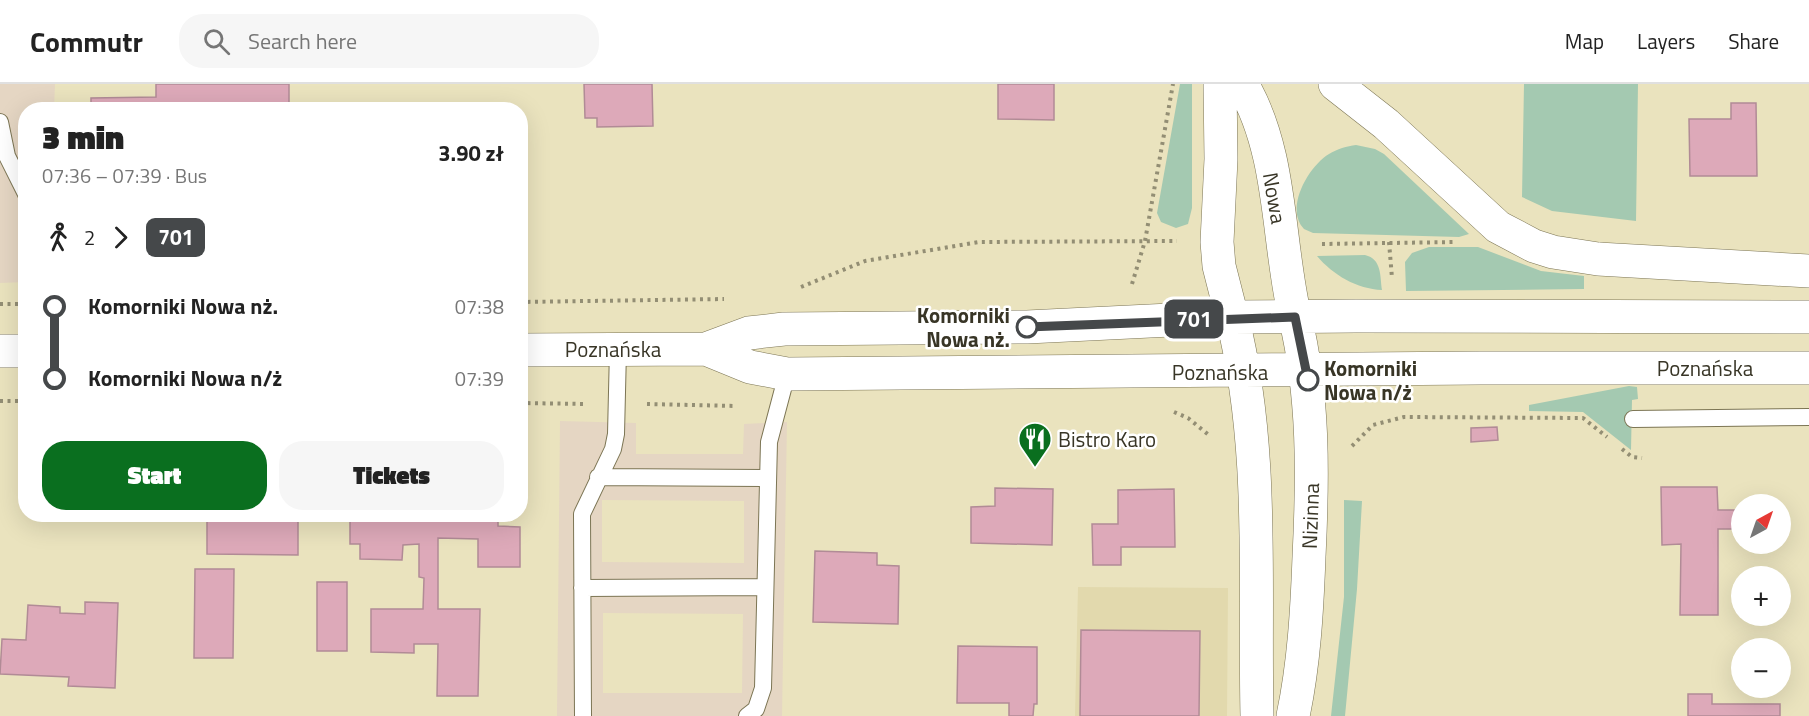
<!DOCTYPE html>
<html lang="en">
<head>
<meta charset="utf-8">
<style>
  :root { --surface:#fff; --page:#f6f6f6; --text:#222; --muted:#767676; --line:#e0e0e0; --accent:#0a6f1f }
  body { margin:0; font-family:"Titillium Web",sans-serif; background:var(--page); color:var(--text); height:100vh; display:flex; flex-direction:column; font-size:22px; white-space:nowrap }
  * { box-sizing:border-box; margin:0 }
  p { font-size:20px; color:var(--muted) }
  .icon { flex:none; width:33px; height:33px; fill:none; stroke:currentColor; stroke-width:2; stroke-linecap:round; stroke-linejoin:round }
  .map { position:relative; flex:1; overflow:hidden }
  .side { position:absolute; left:18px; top:18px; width:510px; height:420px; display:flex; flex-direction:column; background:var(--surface); border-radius:24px; box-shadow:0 6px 24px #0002 }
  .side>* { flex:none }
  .badge { padding:0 12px; border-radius:9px; font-size:21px; line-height:39px }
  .needle { width:39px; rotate:40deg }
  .controls { position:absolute; left:1731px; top:410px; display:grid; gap:12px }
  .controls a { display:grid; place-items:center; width:60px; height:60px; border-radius:50%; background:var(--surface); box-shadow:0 6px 24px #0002; font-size:30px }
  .map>.badge { position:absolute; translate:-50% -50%; box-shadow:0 0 0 3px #fff }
  .legs { display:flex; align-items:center; gap:9px; height:66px; padding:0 24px; font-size:20px }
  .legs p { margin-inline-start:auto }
  .summary { display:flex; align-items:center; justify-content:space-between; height:102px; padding:0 24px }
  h1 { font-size:33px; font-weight:800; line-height:45px }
  .button { display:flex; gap:12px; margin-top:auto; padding:12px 24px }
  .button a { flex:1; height:69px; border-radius:24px; background:var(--accent); color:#fff; font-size:24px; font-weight:800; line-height:69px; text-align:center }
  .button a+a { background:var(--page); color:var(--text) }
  ul { padding:0 24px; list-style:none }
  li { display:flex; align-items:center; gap:21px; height:72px; font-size:22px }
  li i { display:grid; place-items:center; width:9px; height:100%; margin:0 8px; background:currentColor }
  li i::after { content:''; width:15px; height:15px; margin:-8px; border:4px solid; border-radius:50%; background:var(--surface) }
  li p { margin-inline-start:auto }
  li:first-child i { background:linear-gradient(#0000 50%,currentColor 0) }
  li:last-child i { background:linear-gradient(currentColor 50%,#0000 0) }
  header { display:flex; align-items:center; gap:36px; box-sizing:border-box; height:84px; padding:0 30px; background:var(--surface); border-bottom:2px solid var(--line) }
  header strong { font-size:28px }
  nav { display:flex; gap:33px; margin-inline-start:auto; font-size:21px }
  .search { width:420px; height:54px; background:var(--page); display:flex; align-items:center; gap:15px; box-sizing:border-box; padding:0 21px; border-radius:24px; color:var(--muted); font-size:22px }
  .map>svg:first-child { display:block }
</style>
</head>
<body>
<header>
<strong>Commutr</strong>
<div class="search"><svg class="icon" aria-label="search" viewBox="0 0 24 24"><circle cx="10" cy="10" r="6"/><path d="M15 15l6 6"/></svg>Search here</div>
<nav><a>Map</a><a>Layers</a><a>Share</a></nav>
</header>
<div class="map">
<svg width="1809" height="632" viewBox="0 0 1809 632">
  <rect width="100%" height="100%" fill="#eae3be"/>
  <path fill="#e5d6c3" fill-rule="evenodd" d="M 0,0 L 55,0 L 54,25 L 26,26 L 25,198 L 0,199 Z
    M 560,337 L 636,339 L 636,370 L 743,370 L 744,340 L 787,338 L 782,632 L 557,632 ZM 602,416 L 744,417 L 744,479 L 602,478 ZM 603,529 L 743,530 L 742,609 L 603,609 Z"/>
  <path fill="#e2d9ad" d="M 1078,503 L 1228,504 L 1227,632 L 1075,632 Z"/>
  <path fill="#a4c9b1" d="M 1180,0 L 1192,0 L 1192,124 L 1188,140 L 1176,144 L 1161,138 L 1157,129 Z
    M 1524,0 L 1638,0 L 1636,137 L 1552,127 L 1522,113 Z
    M 1356,61 L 1375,65 L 1384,70 L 1469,150 L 1459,153 L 1313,149 L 1304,145 C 1284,124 1309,82 1329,70 C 1337,65 1347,62 1356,61 Z
    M 1429,163 L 1478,163 L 1541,187 L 1584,192 L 1584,205 L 1406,207 L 1405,178 L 1412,169 Z
    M 1365,171 C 1382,175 1380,192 1382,206 C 1357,205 1333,191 1317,172 Z
    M 1629,302 L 1637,303 L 1638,315 L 1632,316 L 1631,366 L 1583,328 L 1529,327 L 1529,321 Z
    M 1344,416 L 1362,417 L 1357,505 L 1345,632 L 1331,632 L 1344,513 Z"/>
  <path fill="#dda9b9" stroke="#b18b96" stroke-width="1.5" d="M 156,0 L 289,0 L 289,26 L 91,26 L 91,14 L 156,13 Z
    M 584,0 L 652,0 L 653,42 L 597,43 L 597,34 L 585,34 Z
    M 998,0 L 1054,0 L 1054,36 L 998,35 Z
    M 1731,19 L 1756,19 L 1757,92 L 1690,92 L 1689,35 L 1731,35 Z
    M 1497,343 L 1498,356 L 1471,358 L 1471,344 Z
    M 1661,403 L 1717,403 L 1718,426 L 1738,426 L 1737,445 L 1718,445 L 1718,531 L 1680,531 L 1681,460 L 1662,461 Z
    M 995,404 L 1053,405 L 1052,461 L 971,459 L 971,423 L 995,422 Z
    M 1174,405 L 1175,463 L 1121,463 L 1121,481 L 1093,481 L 1092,440 L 1118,440 L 1118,406 Z
    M 207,430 L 298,430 L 298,471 L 207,470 Z
    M 350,430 L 498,430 L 498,442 L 520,443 L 520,483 L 478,483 L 478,455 L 438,454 L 438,525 L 480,525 L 478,612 L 437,612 L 438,560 L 414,560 L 414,569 L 371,568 L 371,525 L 423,525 L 424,494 L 419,493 L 419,460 L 403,461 L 402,476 L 360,475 L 360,460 L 350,460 Z
    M 815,467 L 877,469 L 877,481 L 899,482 L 898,540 L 813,538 Z
    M 195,485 L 234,485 L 233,574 L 194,574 Z
    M 317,498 L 347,498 L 347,567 L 317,567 Z
    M 85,518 L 118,519 L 115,604 L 68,602 L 69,593 L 0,590 L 2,555 L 26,556 L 28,521 L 60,523 L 60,529 L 85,530 Z
    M 1081,546 L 1200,547 L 1199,632 L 1080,632 Z
    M 958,562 L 1037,563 L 1037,620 L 1034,620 L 1033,632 L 1009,632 L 1009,619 L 957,619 Z
    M 1688,610 L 1712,610 L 1712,620 L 1780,620 L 1780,632 L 1688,632 Z"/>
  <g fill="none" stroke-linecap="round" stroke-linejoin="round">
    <g stroke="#7c7554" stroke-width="18">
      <path id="lane" d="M 0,38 L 7,72 L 26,110
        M 1633,335 L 1809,333
        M 598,393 L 766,394
        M 582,504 L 765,503
        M 583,632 L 582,430 L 613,365 L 616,350 L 618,266
        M 747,632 L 756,625 L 763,604 L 769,358 L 787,290"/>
    </g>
    <g stroke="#7c7554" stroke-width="34">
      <path id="street" d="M 1220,0 L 1221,75 L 1217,158 L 1219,182 L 1232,233
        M 1242,0 C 1283,69 1277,157 1295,233
        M 1335,0 L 1386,40 L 1498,143 L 1534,162 L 1553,168 L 1598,175 L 1809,187"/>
    </g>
    <g stroke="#7c7554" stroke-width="34">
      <path id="secondary" d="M 1232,233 C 1265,364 1254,498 1257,632
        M 706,265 L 750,283 L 787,290 L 1480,284 L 1809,284
        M 520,266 L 706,265 L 749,249 L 784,245 L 1027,243 L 1232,233 L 1356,232 L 1809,233
        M 0,267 L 26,267
        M 1293,632 C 1304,580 1307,526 1309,473 C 1313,392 1314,312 1295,233"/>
    </g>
    <path stroke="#938e74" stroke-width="4" stroke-dasharray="3 4.5" stroke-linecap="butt" d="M 1389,158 L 1392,194
      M 1322,160 L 1456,158
      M 1132,200 L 1145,157 L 1173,0
      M 801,203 L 865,177 L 979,158 L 1177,157
      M 520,218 L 724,215
      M 0,220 L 26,220
      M 0,317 L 26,317
      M 520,319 L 586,320
      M 647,320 L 736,322
      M 1174,328 L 1188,334 L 1210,352
      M 1352,362 L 1373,341 L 1404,333 L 1583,334 L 1607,353
      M 1622,365 L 1632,373 L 1642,374"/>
    <use href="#lane" stroke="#fff" stroke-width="16"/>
    <use href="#street" stroke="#fff" stroke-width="33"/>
    <use href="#secondary" stroke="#fff" stroke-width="33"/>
  </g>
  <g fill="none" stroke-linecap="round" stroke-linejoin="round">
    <g stroke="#fff" stroke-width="14">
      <path id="line-1" d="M 1027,243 L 1295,233 L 1308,296"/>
    </g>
    <use href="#line-1" stroke="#45484a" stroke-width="9"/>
  </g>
  <defs>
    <g id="restaurant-pin" transform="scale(1.725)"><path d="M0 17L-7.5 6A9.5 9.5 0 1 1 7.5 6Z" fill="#0a6f1f" stroke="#fff"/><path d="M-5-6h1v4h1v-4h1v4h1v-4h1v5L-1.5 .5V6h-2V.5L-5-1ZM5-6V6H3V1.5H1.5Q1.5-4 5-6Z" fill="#fff"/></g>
  </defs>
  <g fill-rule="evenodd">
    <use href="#restaurant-pin" x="1035" y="355"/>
  </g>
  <g fill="#fff" stroke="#45484a" stroke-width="3">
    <circle cx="1027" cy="243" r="10"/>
    <circle cx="1308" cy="296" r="10"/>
  </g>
  <g text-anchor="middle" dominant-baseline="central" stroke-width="5" stroke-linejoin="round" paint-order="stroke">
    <g font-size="21" fill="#383526" stroke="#fff">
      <text transform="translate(1275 114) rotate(80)">Nowa</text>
      <text x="613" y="265">Poznańska</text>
      <text x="1705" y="284">Poznańska</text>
      <text x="1220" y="288">Poznańska</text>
      <text transform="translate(1310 432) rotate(-88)">Nizinna</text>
    </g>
    <g font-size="21" font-weight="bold" fill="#383526" stroke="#fff" text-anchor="end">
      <text x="1010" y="231">Komorniki<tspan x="1010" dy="24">Nowa nż.</tspan></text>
      <text x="1324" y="284" text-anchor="start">Komorniki<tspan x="1324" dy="24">Nowa n/ż</tspan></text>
    </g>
    <g font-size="21" fill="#383526" stroke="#fff" text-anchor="start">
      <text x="1058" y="355">Bistro Karo</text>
    </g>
  </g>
</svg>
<div class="controls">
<a><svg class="needle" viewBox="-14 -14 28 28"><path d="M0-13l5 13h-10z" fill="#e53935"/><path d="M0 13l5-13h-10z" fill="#767676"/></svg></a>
<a>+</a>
<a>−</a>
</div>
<b class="badge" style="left:1194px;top:235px;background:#45484a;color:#fff">701</b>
<section class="side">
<div class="summary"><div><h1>3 min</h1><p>07:36 – 07:39 · Bus</p></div><b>3.90 zł</b></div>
<div class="legs"><svg class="icon" aria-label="walk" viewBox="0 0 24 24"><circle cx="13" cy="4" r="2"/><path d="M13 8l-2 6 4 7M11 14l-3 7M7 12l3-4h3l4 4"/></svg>2<svg class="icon" aria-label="forward" viewBox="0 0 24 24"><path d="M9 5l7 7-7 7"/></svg><b class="badge" style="background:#45484a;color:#fff">701</b></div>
<ul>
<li><i style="color:#45484a"></i><b>Komorniki Nowa nż.</b><p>07:38</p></li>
<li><i style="color:#45484a"></i><b>Komorniki Nowa n/ż</b><p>07:39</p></li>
</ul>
<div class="button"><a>Start</a><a>Tickets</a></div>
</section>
</div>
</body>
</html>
